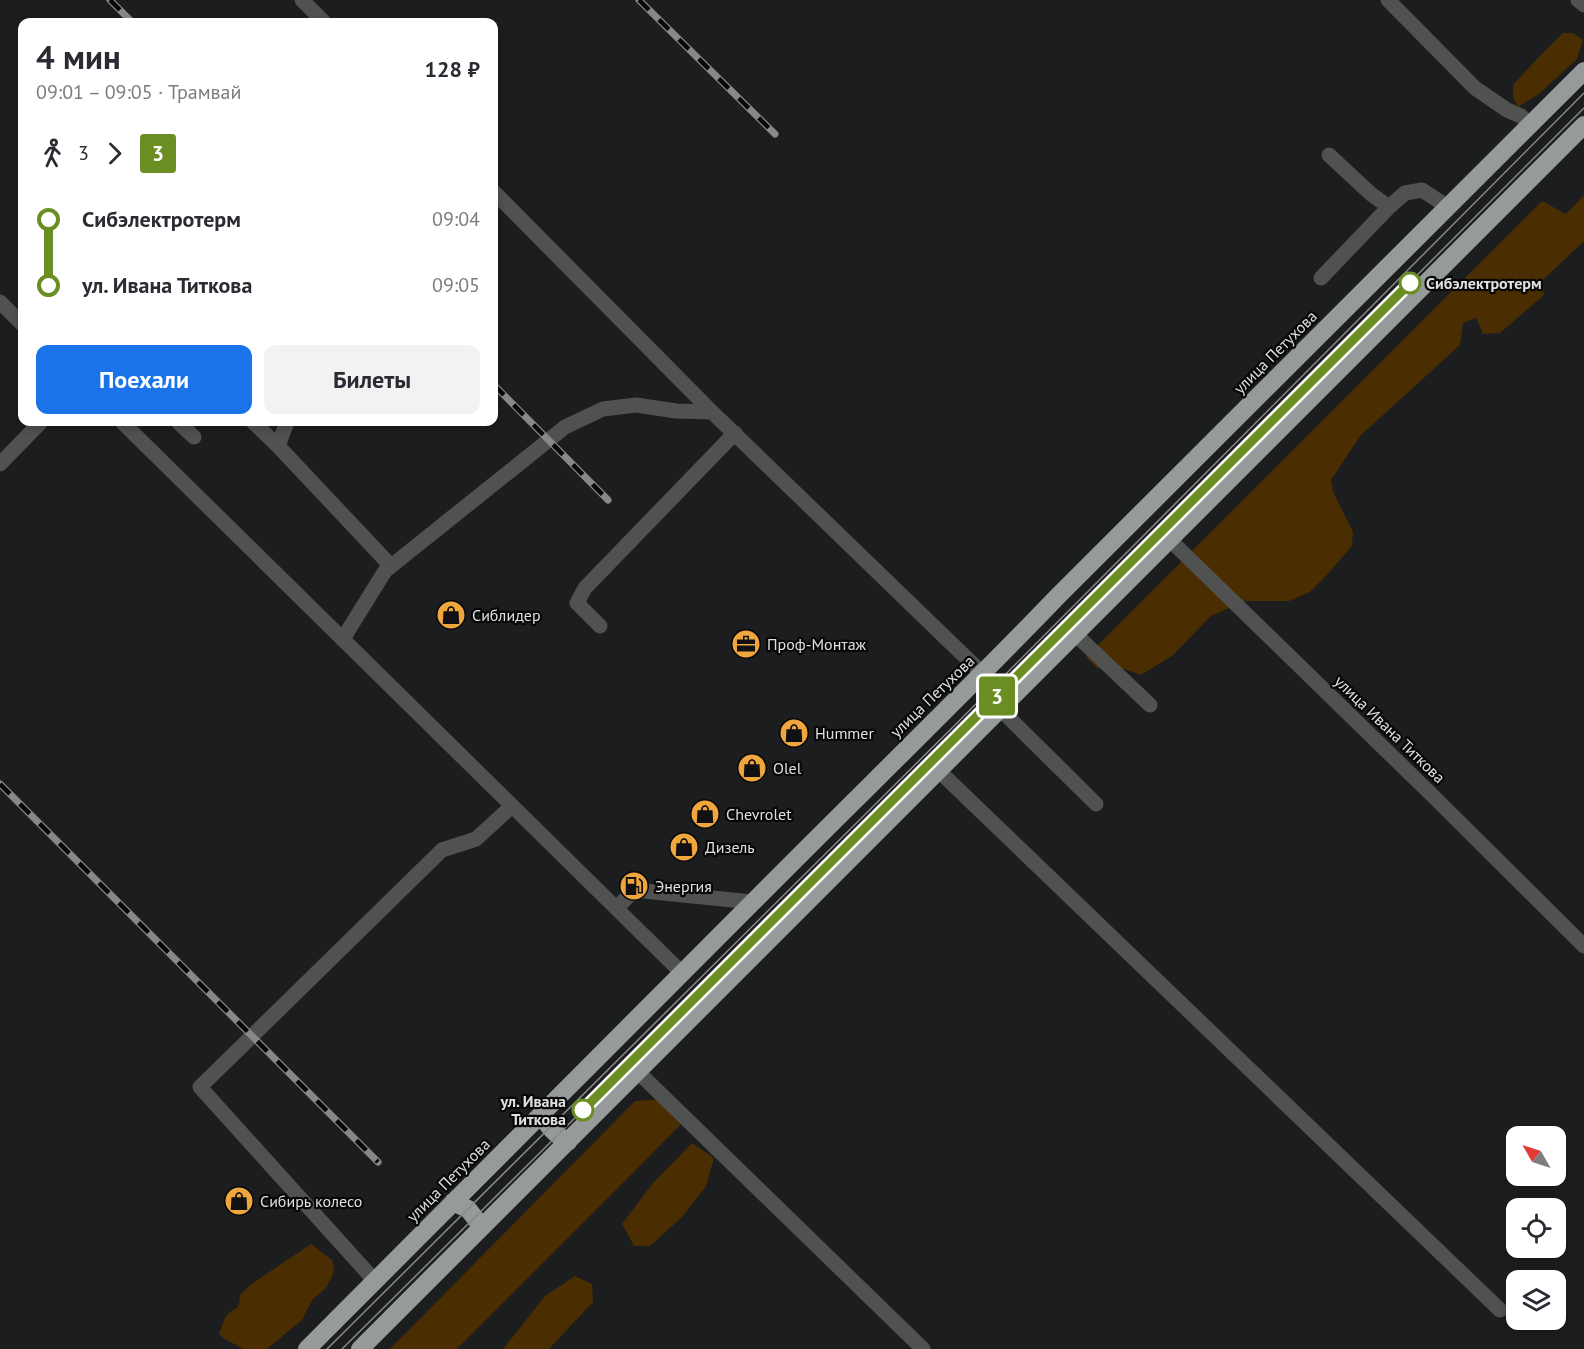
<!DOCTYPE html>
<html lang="ru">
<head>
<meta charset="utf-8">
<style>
  :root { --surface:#fff; --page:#f2f2f3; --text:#2b2b33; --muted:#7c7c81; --accent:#1a73e8 }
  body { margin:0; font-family:"PT Sans",sans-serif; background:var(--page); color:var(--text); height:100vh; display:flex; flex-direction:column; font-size:22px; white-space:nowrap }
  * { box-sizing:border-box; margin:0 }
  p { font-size:20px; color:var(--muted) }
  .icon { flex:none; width:33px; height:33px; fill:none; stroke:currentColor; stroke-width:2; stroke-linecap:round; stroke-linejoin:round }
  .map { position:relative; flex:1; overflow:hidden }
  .details { position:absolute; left:18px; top:18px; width:480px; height:408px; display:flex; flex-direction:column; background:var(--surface); border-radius:12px; box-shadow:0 3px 9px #0003 }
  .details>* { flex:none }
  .badge { padding:0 12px; border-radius:4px; font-size:21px; line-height:39px }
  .needle { width:39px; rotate:309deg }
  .controls { position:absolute; left:1506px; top:1126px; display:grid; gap:12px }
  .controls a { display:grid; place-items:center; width:60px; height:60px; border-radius:12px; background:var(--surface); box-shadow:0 3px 9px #0003; font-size:30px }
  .map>.badge { position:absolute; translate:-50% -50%; box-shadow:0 0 0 3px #fff }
  .legs { display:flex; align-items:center; gap:9px; height:66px; padding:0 18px; font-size:20px }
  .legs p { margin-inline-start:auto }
  .headline { display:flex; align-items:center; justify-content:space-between; height:102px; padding:0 18px }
  h1 { font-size:33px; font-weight:600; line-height:45px }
  .action { display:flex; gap:12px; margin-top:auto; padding:12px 18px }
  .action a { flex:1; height:69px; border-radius:12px; background:var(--accent); color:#fff; font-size:24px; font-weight:600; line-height:69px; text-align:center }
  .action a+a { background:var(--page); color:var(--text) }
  ul { padding:0 18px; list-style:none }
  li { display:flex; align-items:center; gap:21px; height:66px; font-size:22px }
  li i { display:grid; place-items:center; width:9px; height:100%; margin:0 8px; background:currentColor }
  li i::after { content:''; width:15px; height:15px; margin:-8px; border:4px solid; border-radius:50%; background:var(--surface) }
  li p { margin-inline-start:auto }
  li:first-child i { background:linear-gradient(#0000 50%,currentColor 0) }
  li:last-child i { background:linear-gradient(currentColor 50%,#0000 0) }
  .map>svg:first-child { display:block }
</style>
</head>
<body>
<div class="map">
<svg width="1584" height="1349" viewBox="0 0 1584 1349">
  <rect width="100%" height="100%" fill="#1b1d1e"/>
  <path fill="#4a2d00" d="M 1563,33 L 1573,33 L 1583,40 L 1577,59 L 1540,93 L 1518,107 L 1513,98 L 1513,85 L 1535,61 Z
    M 1584,195 L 1584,241 L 1542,281 L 1544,295 L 1500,333 L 1483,334 L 1476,318 L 1463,323 L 1460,345 L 1360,436 L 1331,480 L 1333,492 L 1353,532 L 1352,546 L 1327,575 L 1310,592 L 1289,601 L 1245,601 L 1211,616 L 1172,656 L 1141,675 L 1119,667 L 1097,668 L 1086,657 L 1542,201 L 1566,214 Z
    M 663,1099 L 685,1120 L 639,1167 L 457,1349 L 390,1349 L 635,1101 Z
    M 692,1143 L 714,1158 L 706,1186 L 683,1216 L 650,1246 L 634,1246 L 622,1224 L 653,1183 Z
    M 311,1244 L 332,1260 L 334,1268 L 333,1275 L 326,1288 L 313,1299 L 302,1320 L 267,1349 L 242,1349 C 237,1343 227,1343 219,1334 C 221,1329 223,1320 227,1315 C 237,1305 239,1312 240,1295 L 250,1285 Z
    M 575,1276 L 592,1284 L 593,1302 L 549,1349 L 503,1349 L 545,1296 Z"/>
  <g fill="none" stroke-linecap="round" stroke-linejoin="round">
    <path stroke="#505151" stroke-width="15" d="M 302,0 L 324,22
      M 1388,0 L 1475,88 L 1507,110 L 1521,116 L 1530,125
      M 1578,0 L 1584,5
      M 1329,155 L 1371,194 L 1389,207
      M 494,192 L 712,412 L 983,674
      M 1321,278 L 1389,207 L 1405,193 L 1422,190 L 1448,207
      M 0,302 L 22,324
      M 122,422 L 682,973
      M 178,422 L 194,437
      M 253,422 L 278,446
      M 287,422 L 278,446 L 391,566
      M 0,464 L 41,422
      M 1170,540 L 1433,796 L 1584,946
      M 600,626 L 577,603 L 585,588 L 735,433
      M 1075,634 L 1150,705
      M 343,640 L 349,629 L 385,571 L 565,427 L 603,409 L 636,405 L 676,411 L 712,412
      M 1000,709 L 1096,804
      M 939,771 L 1500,1310
      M 617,908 L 634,890 L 752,902
      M 638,1072 L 923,1349
      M 375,1281 L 200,1087 L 442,850 L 476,839 L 512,806"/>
    <path stroke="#979a9b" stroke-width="18" d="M 541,1114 C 548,1127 555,1134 568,1142
      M 453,1202 L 468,1209 L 482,1227
      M 307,1349 C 456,1200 604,1051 753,902 C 855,799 959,699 1059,595 L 1584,71
      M 360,1349 L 1584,125"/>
    <path stroke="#868889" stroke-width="1.5" d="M 327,1349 L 954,726 L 1584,93
      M 342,1349 L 583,1110 L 1584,108"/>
    <g stroke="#868889" stroke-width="7">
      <path id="rail" d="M 110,0 L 132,22
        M 639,0 L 775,134
        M 494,385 L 608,500
        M 0,784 L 378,1162"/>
    </g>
    <use href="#rail" stroke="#070708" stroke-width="4.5" stroke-dasharray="14" stroke-linecap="butt"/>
  </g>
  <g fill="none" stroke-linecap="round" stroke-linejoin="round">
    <g stroke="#fff" stroke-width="14">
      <path id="line-1" d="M 583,1110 L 1410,283"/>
    </g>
    <use href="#line-1" stroke="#6b8e23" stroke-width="9"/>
  </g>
  <defs>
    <g id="shop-disc" transform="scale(1.5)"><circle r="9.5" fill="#f0a63e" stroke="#070708"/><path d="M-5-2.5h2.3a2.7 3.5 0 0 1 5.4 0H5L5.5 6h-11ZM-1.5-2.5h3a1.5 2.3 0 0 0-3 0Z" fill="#111"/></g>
    <g id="office-disc" transform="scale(1.5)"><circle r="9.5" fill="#f0a63e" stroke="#070708"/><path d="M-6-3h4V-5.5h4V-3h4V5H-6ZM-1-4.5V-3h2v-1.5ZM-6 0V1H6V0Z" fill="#111"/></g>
    <g id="fuel-disc" transform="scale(1.5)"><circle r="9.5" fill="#f0a63e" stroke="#070708"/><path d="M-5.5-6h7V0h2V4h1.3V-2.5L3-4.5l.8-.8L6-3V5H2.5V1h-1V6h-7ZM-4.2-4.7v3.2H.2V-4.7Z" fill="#111"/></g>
  </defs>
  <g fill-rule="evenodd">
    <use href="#shop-disc" x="451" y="615"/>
    <use href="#office-disc" x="746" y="644"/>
    <use href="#shop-disc" x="794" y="733"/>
    <use href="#shop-disc" x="752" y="768"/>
    <use href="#shop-disc" x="705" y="814"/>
    <use href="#shop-disc" x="684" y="847"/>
    <use href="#fuel-disc" x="634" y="886"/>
    <use href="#shop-disc" x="239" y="1201"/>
  </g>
  <g fill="#fff" stroke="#6b8e23" stroke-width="3">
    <circle cx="1410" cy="283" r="10"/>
    <circle cx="583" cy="1110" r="10"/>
  </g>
  <g text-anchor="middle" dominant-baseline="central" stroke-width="4.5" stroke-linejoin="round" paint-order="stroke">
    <g font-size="16" font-weight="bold" fill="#dee0e1" stroke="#070708" text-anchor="start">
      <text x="1426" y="283">Сибэлектротерм</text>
      <text x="566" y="1101" text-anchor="end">ул. Ивана<tspan x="566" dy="18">Титкова</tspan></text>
    </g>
    <g font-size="16" fill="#dee0e1" stroke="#070708">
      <text transform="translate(1275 352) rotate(-45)">улица Петухова</text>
      <text transform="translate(932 696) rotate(-44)">улица Петухова</text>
      <text transform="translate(1390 729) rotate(44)">улица Ивана Титкова</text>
      <text transform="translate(448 1180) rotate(-45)">улица Петухова</text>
    </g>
    <g font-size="16" fill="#dee0e1" stroke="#070708" text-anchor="start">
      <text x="472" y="615">Сиблидер</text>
      <text x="767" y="644">Проф-Монтаж</text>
      <text x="815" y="733">Hummer</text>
      <text x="773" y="768">Olel</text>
      <text x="726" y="814">Chevrolet</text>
      <text x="705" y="847">Дизель</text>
      <text x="655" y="886">Энергия</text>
      <text x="260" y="1201">Сибирь колесо</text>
    </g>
  </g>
</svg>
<div class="controls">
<a><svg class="needle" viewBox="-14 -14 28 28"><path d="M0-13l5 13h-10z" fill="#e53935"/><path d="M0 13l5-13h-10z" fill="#7c7c81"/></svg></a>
<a><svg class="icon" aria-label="locate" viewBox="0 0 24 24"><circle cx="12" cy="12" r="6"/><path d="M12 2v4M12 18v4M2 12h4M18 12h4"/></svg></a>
<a><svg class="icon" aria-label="layers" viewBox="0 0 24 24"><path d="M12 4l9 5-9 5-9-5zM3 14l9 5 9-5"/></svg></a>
</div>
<b class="badge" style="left:997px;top:696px;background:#6b8e23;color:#fff">3</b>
<section class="details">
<div class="headline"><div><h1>4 мин</h1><p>09:01 – 09:05 · Трамвай</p></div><b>128 ₽</b></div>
<div class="legs"><svg class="icon" aria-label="walk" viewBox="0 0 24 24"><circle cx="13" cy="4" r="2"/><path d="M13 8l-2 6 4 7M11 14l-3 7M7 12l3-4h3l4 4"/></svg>3<svg class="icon" aria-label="forward" viewBox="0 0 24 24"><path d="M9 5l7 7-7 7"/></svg><b class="badge" style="background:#6b8e23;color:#fff">3</b></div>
<ul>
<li><i style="color:#6b8e23"></i><b>Сибэлектротерм</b><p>09:04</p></li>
<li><i style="color:#6b8e23"></i><b>ул. Ивана Титкова</b><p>09:05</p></li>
</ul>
<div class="action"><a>Поехали</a><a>Билеты</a></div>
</section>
</div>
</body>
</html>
